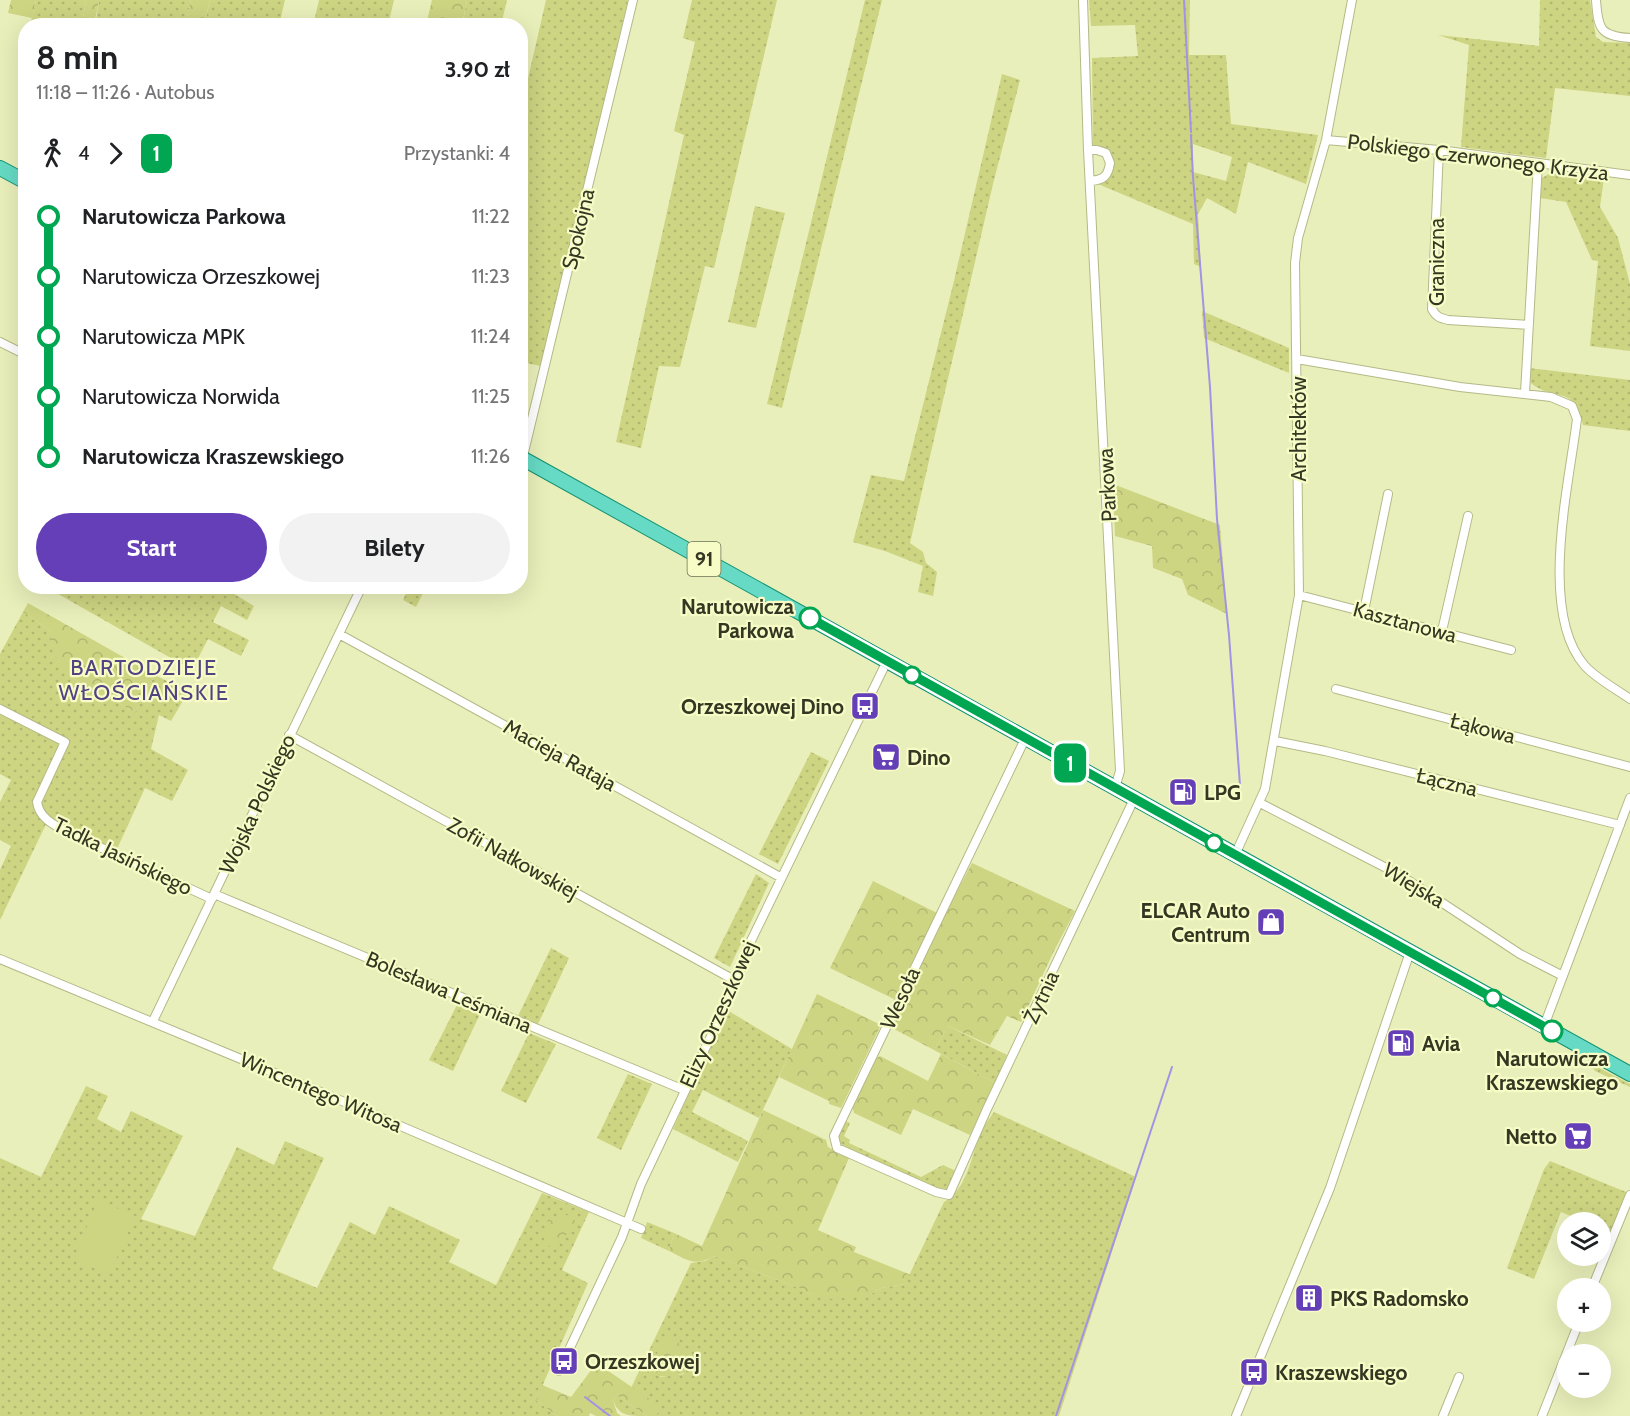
<!DOCTYPE html>
<html lang="pl">
<head>
<meta charset="utf-8">
<style>
  :root { --surface:#fff; --page:#f2f2f2; --text:#202124; --muted:#757577; --accent:#643fb7 }
  body { margin:0; font-family:Cabin,sans-serif; background:var(--page); color:var(--text); height:100vh; display:flex; flex-direction:column; font-size:22px; white-space:nowrap }
  * { box-sizing:border-box; margin:0 }
  p { font-size:20px; color:var(--muted) }
  .icon { flex:none; width:33px; height:33px; fill:none; stroke:currentColor; stroke-width:2; stroke-linecap:round; stroke-linejoin:round }
  .map { position:relative; flex:1; overflow:hidden }
  .side { position:absolute; left:18px; top:18px; width:510px; height:576px; display:flex; flex-direction:column; background:var(--surface); border-radius:24px; box-shadow:0 6px 24px #0002 }
  .side>* { flex:none }
  .badge { padding:0 12px; border-radius:9px; font-size:21px; line-height:39px }
  .buttons { position:absolute; left:1557px; top:1212px; display:grid; gap:12px }
  .buttons a { display:grid; place-items:center; width:54px; height:54px; border-radius:50%; background:var(--surface); box-shadow:0 6px 24px #0002; font-size:30px }
  .map>.badge { position:absolute; translate:-50% -50%; box-shadow:0 0 0 3px #fff }
  .legs { display:flex; align-items:center; gap:9px; height:66px; padding:0 18px; font-size:20px }
  .legs p { margin-inline-start:auto }
  .overview { display:flex; align-items:center; justify-content:space-between; height:102px; padding:0 18px }
  h1 { font-size:33px; font-weight:800; line-height:45px }
  .button { display:flex; gap:12px; margin-top:auto; padding:12px 18px }
  .button a { flex:1; height:69px; border-radius:36px; background:var(--accent); color:#fff; font-size:24px; font-weight:800; line-height:69px; text-align:center }
  .button a+a { background:var(--page); color:var(--text) }
  ul { padding:0 18px; list-style:none }
  li { display:flex; align-items:center; gap:21px; height:60px; font-size:22px }
  li i { display:grid; place-items:center; width:9px; height:100%; margin:0 8px; background:currentColor }
  li i::after { content:''; width:15px; height:15px; margin:-8px; border:4px solid; border-radius:50%; background:var(--surface) }
  li p { margin-inline-start:auto }
  li:first-child i { background:linear-gradient(#0000 50%,currentColor 0) }
  li:last-child i { background:linear-gradient(currentColor 50%,#0000 0) }
  .map>svg:first-child { display:block }
</style>
</head>
<body>
<div class="map">
<svg width="1630" height="1416" viewBox="0 0 1630 1416">
  <defs>
    <pattern id="grass-dots" width="8" height="8" patternUnits="userSpaceOnUse" patternTransform="scale(1.5)"><rect width="8" height="8" fill="#cdd482"/><path d="M2 2h.1M6 6h.1" fill="none" stroke="#b1b770" stroke-width="1.8" stroke-linecap="round"/></pattern>
    <pattern id="forest-crowns" width="20" height="18" patternUnits="userSpaceOnUse" patternTransform="scale(1.5)"><rect width="20" height="18" fill="#cdd482"/><path d="M2 6a3 3 0 1 1 6 0M12 15a3 3 0 1 1 6 0" fill="none" stroke="#b1b770"/></pattern>
  </defs>
  <rect width="100%" height="100%" fill="#e9efba"/>
  <path fill="url(#grass-dots)" fill-rule="evenodd" d="M 36,0 L 86,0 L 82,25 L 30,26 Z
    M 99,0 L 191,0 L 185,25 L 95,26 Z
    M 210,0 L 285,0 L 279,25 L 204,26 Z
    M 319,0 L 394,0 L 388,25 L 365,25 L 365,22 L 361,25 L 313,26 Z
    M 467,0 L 507,0 L 501,25 L 462,26 Z
    M 546,0 L 628,0 L 541,366 L 521,362 L 520,276 L 524,263 L 520,262 L 521,109 Z
    M 692,0 L 777,0 L 714,268 L 705,266 L 680,367 L 659,366 L 641,448 L 616,442 L 684,135 L 674,131 L 695,42 L 683,38 Z
    M 865,0 L 882,0 L 782,408 L 767,404 Z
    M 1089,0 L 1190,0 L 1189,55 L 1226,55 L 1231,124 L 1318,135 L 1306,184 L 1248,162 L 1236,214 L 1207,198 L 1198,214 L 1201,267 L 1194,264 L 1193,224 L 1098,184 L 1103,183 L 1110,175 L 1107,150 L 1093,145 L 1092,58 L 1138,56 L 1135,25 L 1091,26 ZM 1193,144 L 1232,157 L 1226,181 L 1193,172 Z
    M 1540,0 L 1590,0 L 1596,37 L 1603,42 L 1630,43 L 1630,96 L 1555,88 L 1546,158 L 1461,147 L 1469,45 L 1438,35 L 1539,46 Z
    M 1002,74 L 1020,80 L 993,184 L 910,543 L 923,552 L 926,563 L 937,572 L 933,596 L 918,592 L 923,566 L 885,551 L 853,542 L 871,475 L 904,481 L 953,285 Z
    M 1554,171 L 1604,178 L 1600,207 L 1618,238 L 1630,284 L 1630,351 L 1590,346 L 1598,261 L 1592,260 L 1566,202 L 1540,198 L 1542,178 Z
    M 755,206 L 785,213 L 756,328 L 728,322 Z
    M 1202,311 L 1289,348 L 1289,373 L 1204,338 Z
    M 1529,368 L 1630,380 L 1630,431 L 1583,425 C 1576,384 1553,402 1531,383 Z
    M 62,586 L 111,586 L 114,589 L 126,586 L 223,587 L 254,606 L 247,620 L 221,606 L 213,622 L 249,640 L 241,656 L 208,639 L 192,670 L 58,594 Z
    M 409,587 L 426,587 L 416,607 L 403,600 Z
    M 23,612 L 52,632 L 71,677 L 135,712 L 155,675 L 188,692 L 171,721 L 159,715 L 151,749 L 188,770 L 172,801 L 145,788 L 116,851 L 48,820 L 0,920 L 0,870 L 11,846 L 0,840 L 0,802 L 11,780 L 0,774 L 0,654 Z
    M 811,752 L 829,761 L 778,864 L 759,854 Z
    M 756,874 L 769,883 L 730,967 L 714,958 Z
    M 551,948 L 569,958 L 538,1024 L 518,1016 Z
    M 458,1003 L 481,1012 L 453,1071 L 429,1060 Z
    M 727,1010 L 792,1049 L 759,1118 L 703,1090 L 692,1112 L 748,1141 L 738,1162 L 673,1129 Z
    M 948,1026 L 1007,1055 L 995,1083 L 934,1050 Z
    M 529,1033 L 556,1044 L 526,1103 L 501,1091 Z
    M 1588,1062 L 1630,1084 L 1630,1087 L 1595,1071 Z
    M 628,1074 L 652,1084 L 621,1150 L 597,1138 Z
    M 86,1086 L 108,1096 L 97,1119 L 121,1132 L 131,1111 L 183,1136 L 141,1219 L 195,1236 L 237,1147 L 274,1165 L 285,1141 L 324,1158 L 272,1269 L 317,1288 L 350,1222 L 375,1235 L 389,1206 L 460,1240 L 449,1262 L 496,1285 L 542,1193 L 589,1212 L 562,1270 L 588,1283 L 536,1400 L 557,1416 L 0,1416 L 0,1158 L 41,1177 Z
    M 994,1112 L 1136,1177 L 1059,1416 L 655,1416 L 658,1412 L 642,1395 L 631,1388 L 691,1263 L 705,1261 L 714,1256 L 799,1288 L 813,1295 L 871,1294 L 881,1288 L 905,1284 L 944,1202 C 968,1188 971,1156 981,1132 C 984,1125 990,1118 994,1112 ZM 667,1335 L 684,1374 L 660,1377 Z
    M 845,1121 L 850,1123 L 844,1136 L 850,1140 L 849,1143 L 921,1177 L 943,1165 L 958,1172 L 949,1190 L 940,1190 L 842,1145 L 838,1138 Z
    M 1550,1161 L 1626,1192 L 1610,1233 L 1601,1229 L 1600,1222 L 1585,1222 L 1561,1212 L 1534,1279 L 1507,1268 L 1544,1169 Z
    M 647,1222 L 674,1233 L 669,1251 L 641,1238 Z
    M 616,1395 L 647,1416 C 628,1416 619,1416 613,1400 Z"/>
  <path fill="url(#forest-crowns)" d="M 11,0 L 36,0 L 32,18 L 8,13 Z
    M 86,0 L 99,0 L 94,25 L 82,25 Z
    M 191,0 L 210,0 L 204,25 L 185,25 Z
    M 432,0 L 467,0 L 462,25 L 426,25 Z
    M 1113,484 L 1220,525 L 1227,614 L 1188,595 L 1182,579 L 1153,568 L 1152,546 L 1115,536 Z
    M 28,603 L 155,675 L 135,712 L 71,677 L 57,659 L 49,644 L 52,632 L 23,612 Z
    M 972,863 L 1075,911 L 1053,953 L 1021,1022 L 1007,1016 L 990,1045 L 948,1026 L 934,1050 L 894,1029 L 896,1015 L 938,927 Z
    M 873,881 L 937,913 L 894,999 L 830,968 Z
    M 817,994 L 881,1025 L 841,1108 L 829,1104 L 829,1101 L 779,1077 Z
    M 941,1054 L 995,1083 L 970,1135 L 913,1109 L 901,1135 L 854,1113 L 852,1105 L 875,1059 L 880,1056 L 928,1081 Z
    M 763,1110 L 826,1140 L 828,1147 L 849,1158 L 818,1230 L 856,1247 L 854,1252 L 911,1275 L 905,1284 L 881,1288 L 871,1294 L 832,1299 L 813,1295 L 799,1288 L 714,1256 C 695,1267 687,1260 669,1251 L 674,1233 L 702,1246 Z
    M 570,1214 L 575,1221 C 569,1232 562,1243 550,1247 L 544,1243 L 544,1231 L 549,1221 Z
    M 667,1334 C 677,1346 698,1348 691,1369 C 677,1378 662,1378 647,1373 Z
    M 601,1366 L 658,1405 L 658,1412 L 655,1416 L 647,1416 L 616,1395 L 613,1400 L 617,1413 L 621,1416 L 596,1416 L 590,1413 L 589,1416 L 557,1416 L 536,1400 L 542,1385 L 571,1397 L 592,1369 Z"/>
  <path fill="#cdd482" d="M 98,1200 L 135,1216 L 110,1274 L 73,1260 Z"/>
  <g fill="none" stroke-linecap="round" stroke-linejoin="round">
    <path stroke="#a393e4" stroke-width="2" d="M 1184,0 L 1191,132
      M 1191,135 L 1193,177 L 1210,387 L 1217,519 L 1229,635 L 1241,799
      M 585,1397 L 610,1416
      M 1056,1416 L 1172,1067"/>
    <g stroke="#b5b987" stroke-width="10">
      <path id="street" d="M 1083,0 L 1088,150 L 1120,771 L 1115,788
        M 1596,0 C 1598,29 1600,36 1630,38
        M 1326,140 L 1439,150 L 1630,175
        M 1088,150 L 1097,150 L 1106,153 L 1110,163 C 1108,176 1104,180 1090,181
        M 1439,150 L 1432,309 C 1436,317 1440,318 1448,320 L 1529,325
        M 0,342 L 26,355
        M 1297,359 L 1460,387 L 1551,397 L 1572,406 L 1577,419 C 1569,485 1538,613 1585,666 C 1597,679 1616,689 1630,699
        M 1525,393 L 1538,163
        M 521,458 L 524,452 L 633,0
        M 1299,595 L 1511,650
        M 1364,611 L 1388,494
        M 1442,631 L 1468,516
        M 339,634 L 780,877
        M 1336,689 L 1630,767
        M 0,709 L 65,742 L 37,802 C 39,817 52,824 65,831 L 212,899
        M 289,735 L 736,981
        M 1025,739 L 834,1136 L 837,1148 L 936,1192 L 949,1195 L 987,1109 L 1134,799
        M 1275,741 L 1325,751 L 1620,825
        M 1260,803 L 1400,875 L 1520,954 L 1563,976
        M 1235,855 L 1265,789 L 1299,595 L 1295,263 L 1298,238 L 1326,140 L 1352,0
        M 214,894 L 684,1090
        M 0,959 L 335,1098 L 641,1229
        M 153,1021 L 362,586
        M 1544,1026 L 1630,798
        M 1592,1288 L 1630,1195
        M 559,1371 L 622,1237 L 641,1184 L 730,996 L 749,945 L 887,661
        M 1236,1416 L 1330,1188 L 1410,952
        M 1443,1416 L 1459,1377
        M 1542,1416 L 1579,1322"/>
    </g>
    <g stroke="#139172" stroke-width="16">
      <path id="primary" d="M 0,168 L 26,182
        M 520,457 L 1630,1074"/>
    </g>
    <use href="#street" stroke="#fff" stroke-width="8"/>
    <use href="#primary" stroke="#66dac4" stroke-width="14"/>
  </g>
  <g fill="none" stroke-linecap="round" stroke-linejoin="round">
    <g stroke="#fff" stroke-width="14">
      <path id="line-1" d="M 810,618 L 1552,1031"/>
    </g>
    <use href="#line-1" stroke="#00a651" stroke-width="9"/>
  </g>
  <defs>
    <g id="bus-square" transform="scale(1.5)"><rect x="-9" y="-9" width="18" height="18" rx="4" fill="#643fb7" stroke="#f7fcc7"/><path d="M-5-6H5V4H4V6H2V4H-2V6H-4V4H-5ZM-3.5-4V0h7V-4ZM-3.5 1.2v1.5H-2V1.2ZM2 1.2v1.5H3.5V1.2Z" fill="#fff"/></g>
    <g id="supermarket-square" transform="scale(1.5)"><rect x="-9" y="-9" width="18" height="18" rx="4" fill="#643fb7" stroke="#f7fcc7"/><path d="M-6-5.5h2.5l.6 2H6L4.5 2H-2.5L-4.4-4H-6ZM-1.5 3.2a1.3 1.3 0 1 0 .1 0ZM3 3.2a1.3 1.3 0 1 0 .1 0Z" fill="#fff"/></g>
    <g id="fuel-square" transform="scale(1.5)"><rect x="-9" y="-9" width="18" height="18" rx="4" fill="#643fb7" stroke="#f7fcc7"/><path d="M-5.5-6h7V0h2V4h1.3V-2.5L3-4.5l.8-.8L6-3V5H2.5V1h-1V6h-7ZM-4.2-4.7v3.2H.2V-4.7Z" fill="#fff"/></g>
    <g id="shop-square" transform="scale(1.5)"><rect x="-9" y="-9" width="18" height="18" rx="4" fill="#643fb7" stroke="#f7fcc7"/><path d="M-5-2.5h2.3a2.7 3.5 0 0 1 5.4 0H5L5.5 6h-11ZM-1.5-2.5h3a1.5 2.3 0 0 0-3 0Z" fill="#fff"/></g>
    <g id="building-square" transform="scale(1.5)"><rect x="-9" y="-9" width="18" height="18" rx="4" fill="#643fb7" stroke="#f7fcc7"/><path d="M-4-6H4V6H1V3H-1V6H-4ZM-2.5-4.3h1.7v1.8h-1.7ZM.8-4.3h1.7v1.8H.8ZM-2.5-1h1.7V.8h-1.7ZM.8-1h1.7V.8H.8Z" fill="#fff"/></g>
  </defs>
  <g fill-rule="evenodd">
    <use href="#bus-square" x="865" y="706"/>
    <use href="#supermarket-square" x="886" y="757"/>
    <use href="#fuel-square" x="1183" y="792"/>
    <use href="#shop-square" x="1271" y="922"/>
    <use href="#fuel-square" x="1401" y="1043"/>
    <use href="#supermarket-square" x="1578" y="1136"/>
    <use href="#building-square" x="1309" y="1298"/>
    <use href="#bus-square" x="564" y="1361"/>
    <use href="#bus-square" x="1254" y="1372"/>
  </g>
  <g fill="#fff" stroke="#00a651" stroke-width="3">
    <circle cx="810" cy="618" r="10"/>
    <circle cx="912" cy="675" r="8"/>
    <circle cx="1214" cy="843" r="8"/>
    <circle cx="1493" cy="998" r="8"/>
    <circle cx="1552" cy="1031" r="10"/>
  </g>
  <g text-anchor="middle" dominant-baseline="central" stroke-width="4.5" stroke-linejoin="round" paint-order="stroke">
    <rect fill="#f7fcc7" stroke="#6f7254" stroke-width="1.5" x="687.5" y="542" width="33" height="34" rx="4.5"/>
    <g font-size="20" font-weight="bold" fill="#353722">
      <text x="704" y="559">91</text>
    </g>
    <g font-size="21" fill="#353722" stroke="#f7fcc7">
      <text transform="translate(1478 157) rotate(7)">Polskiego Czerwonego Krzyża</text>
      <text transform="translate(578 229) rotate(-77)">Spokojna</text>
      <text transform="translate(1436 262) rotate(-90)">Graniczna</text>
      <text transform="translate(1298 429) rotate(-90)">Architektów</text>
      <text transform="translate(1107 485) rotate(-93)">Parkowa</text>
      <text transform="translate(1405 622) rotate(15)">Kasztanowa</text>
      <text transform="translate(1483 728) rotate(15)">Łąkowa</text>
      <text transform="translate(560 755) rotate(29)">Macieja Rataja</text>
      <text transform="translate(1447 782) rotate(14)">Łączna</text>
      <text transform="translate(257 804) rotate(-65)">Wojska Polskiego</text>
      <text transform="translate(123 856) rotate(26)">Tadka Jasińskiego</text>
      <text transform="translate(513 858) rotate(29)">Zofii Nałkowskiej</text>
      <text transform="translate(1414 885) rotate(31)">Wiejska</text>
      <text transform="translate(449 992) rotate(23)">Bolesława Leśmiana</text>
      <text transform="translate(1041 997) rotate(-65)">Żytnia</text>
      <text transform="translate(900 998) rotate(-65)">Wesoła</text>
      <text transform="translate(718 1014) rotate(-66)">Elizy Orzeszkowej</text>
      <text transform="translate(321 1092) rotate(23)">Wincentego Witosa</text>
    </g>
    <g font-size="21" font-weight="bold" fill="#353722" stroke="#f7fcc7" text-anchor="end">
      <text x="794" y="606">Narutowicza<tspan x="794" dy="24">Parkowa</tspan></text>
      <text x="1552" y="1058" text-anchor="middle">Narutowicza<tspan x="1552" dy="24">Kraszewskiego</tspan></text>
    </g>
    <g font-size="21" font-weight="bold" fill="#353722" stroke="#f7fcc7" text-anchor="start">
      <text x="844" y="706" text-anchor="end">Orzeszkowej Dino</text>
      <text x="907" y="757">Dino</text>
      <text x="1204" y="792">LPG</text>
      <text x="1250" y="910" text-anchor="end">ELCAR Auto<tspan x="1250" dy="24">Centrum</tspan></text>
      <text x="1422" y="1043">Avia</text>
      <text x="1557" y="1136" text-anchor="end">Netto</text>
      <text x="1330" y="1298">PKS Radomsko</text>
      <text x="585" y="1361">Orzeszkowej</text>
      <text x="1275" y="1372">Kraszewskiego</text>
    </g>
    <g font-size="22" letter-spacing="1.5" fill="#514381" stroke="#f7fcc7">
      <text x="144" y="667">BARTODZIEJE<tspan x="144" dy="25">WŁOŚCIAŃSKIE</tspan></text>
    </g>
  </g>
</svg>
<div class="buttons">
<a><svg class="icon" aria-label="layers" viewBox="0 0 24 24"><path d="M12 4l9 5-9 5-9-5zM3 14l9 5 9-5"/></svg></a>
<a>+</a>
<a>−</a>
</div>
<b class="badge" style="left:1070px;top:763px;background:#00a651;color:#fff">1</b>
<section class="side">
<div class="overview"><div><h1>8 min</h1><p>11:18 – 11:26 · Autobus</p></div><b>3.90 zł</b></div>
<div class="legs"><svg class="icon" aria-label="walk" viewBox="0 0 24 24"><circle cx="13" cy="4" r="2"/><path d="M13 8l-2 6 4 7M11 14l-3 7M7 12l3-4h3l4 4"/></svg>4<svg class="icon" aria-label="forward" viewBox="0 0 24 24"><path d="M9 5l7 7-7 7"/></svg><b class="badge" style="background:#00a651;color:#fff">1</b><p>Przystanki: 4</p></div>
<ul>
<li><i style="color:#00a651"></i><b>Narutowicza Parkowa</b><p>11:22</p></li>
<li><i style="color:#00a651"></i><span>Narutowicza Orzeszkowej</span><p>11:23</p></li>
<li><i style="color:#00a651"></i><span>Narutowicza MPK</span><p>11:24</p></li>
<li><i style="color:#00a651"></i><span>Narutowicza Norwida</span><p>11:25</p></li>
<li><i style="color:#00a651"></i><b>Narutowicza Kraszewskiego</b><p>11:26</p></li>
</ul>
<div class="button"><a>Start</a><a>Bilety</a></div>
</section>
</div>
</body>
</html>
